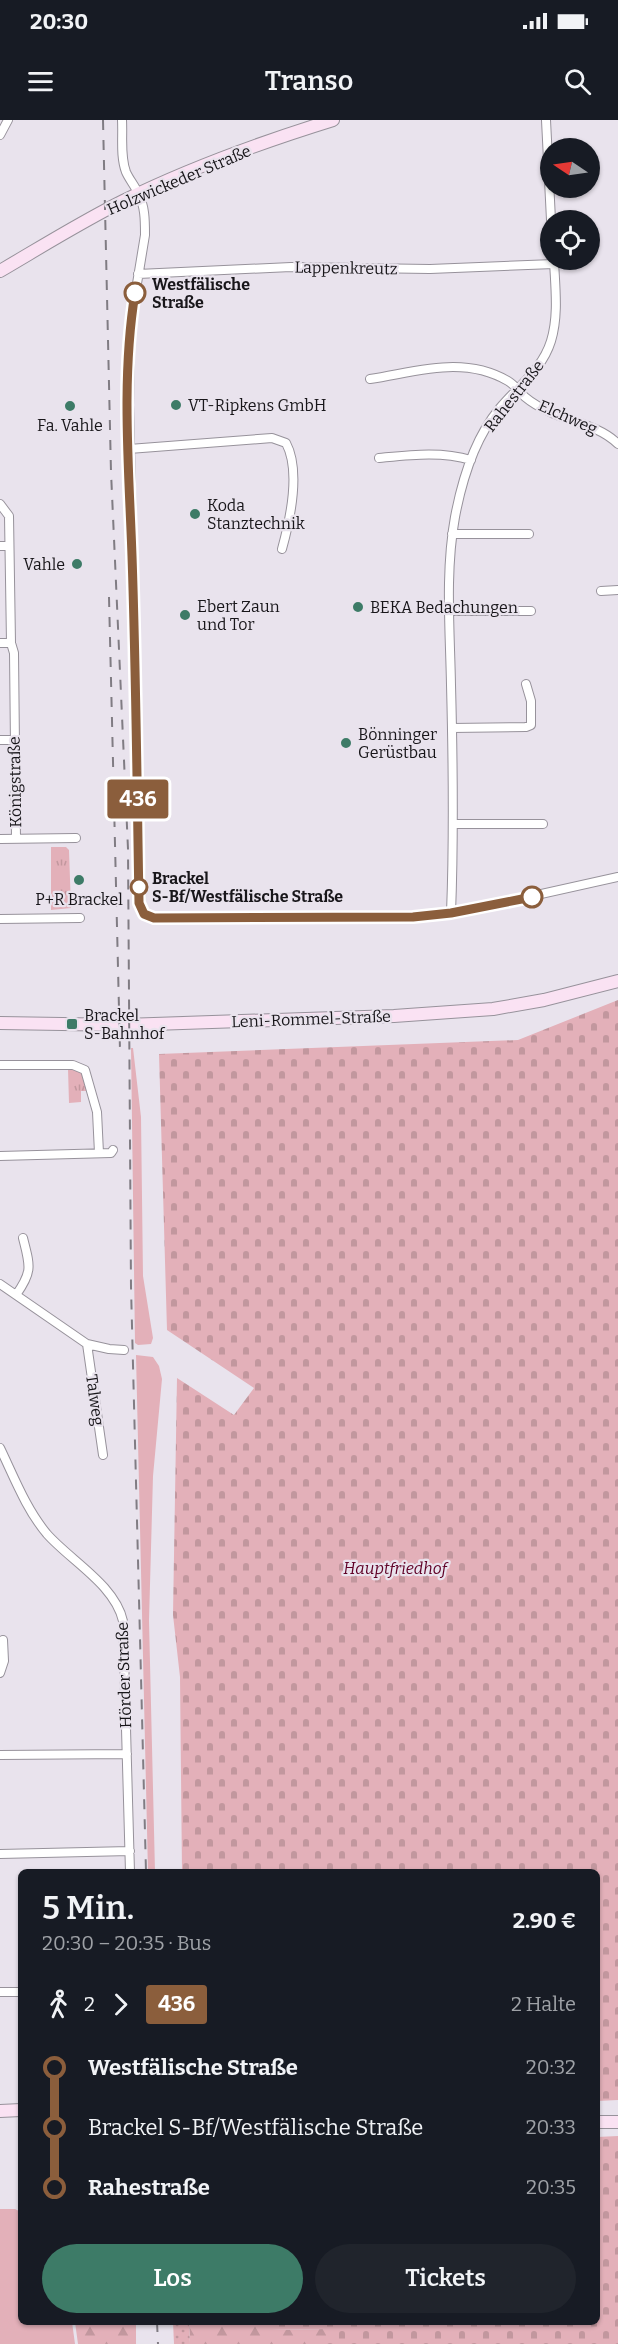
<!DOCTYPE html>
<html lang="de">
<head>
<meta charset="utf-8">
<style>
  :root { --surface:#171b24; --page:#20242c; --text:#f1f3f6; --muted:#9ea1a6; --accent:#3d7b67 }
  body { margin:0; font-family:Bitter,serif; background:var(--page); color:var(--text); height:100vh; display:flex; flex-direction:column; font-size:22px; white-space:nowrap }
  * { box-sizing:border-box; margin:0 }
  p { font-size:20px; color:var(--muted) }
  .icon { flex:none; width:33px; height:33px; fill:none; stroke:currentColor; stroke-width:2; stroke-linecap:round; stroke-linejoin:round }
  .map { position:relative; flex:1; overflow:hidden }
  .panel { position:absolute; left:18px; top:1749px; width:582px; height:456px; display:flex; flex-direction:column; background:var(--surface); border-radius:9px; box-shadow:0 2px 4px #0004 }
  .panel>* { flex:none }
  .badge { padding:0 12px; border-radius:4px; font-size:21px; line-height:39px }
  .needle { width:39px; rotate:283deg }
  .buttons { position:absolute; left:540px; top:18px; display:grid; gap:12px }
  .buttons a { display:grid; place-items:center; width:60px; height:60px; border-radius:50%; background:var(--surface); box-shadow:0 2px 4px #0004; font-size:30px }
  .map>.badge { position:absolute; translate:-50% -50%; box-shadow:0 0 0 3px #fff }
  .legs { display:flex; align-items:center; gap:9px; height:66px; padding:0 24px; font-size:20px }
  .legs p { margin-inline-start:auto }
  .overview { display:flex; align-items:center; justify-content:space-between; height:102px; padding:0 24px }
  h1 { font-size:33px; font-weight:600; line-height:45px }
  .primary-button { display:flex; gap:12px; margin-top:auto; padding:12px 24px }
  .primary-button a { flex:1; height:69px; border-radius:36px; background:var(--accent); color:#fff; font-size:24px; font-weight:600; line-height:69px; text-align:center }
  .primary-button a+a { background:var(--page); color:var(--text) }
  ul { padding:0 24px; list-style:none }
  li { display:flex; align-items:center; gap:21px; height:60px; font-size:22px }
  li i { display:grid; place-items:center; width:9px; height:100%; margin:0 8px; background:currentColor }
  li i::after { content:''; width:15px; height:15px; margin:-8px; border:4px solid; border-radius:50%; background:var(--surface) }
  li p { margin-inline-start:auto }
  li:first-child i { background:linear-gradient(#0000 50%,currentColor 0) }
  li:last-child i { background:linear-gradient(currentColor 50%,#0000 0) }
  .status { display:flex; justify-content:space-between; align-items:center; height:42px; padding:0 30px; background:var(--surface); direction:ltr }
  .status svg { height:16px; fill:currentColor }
  header { display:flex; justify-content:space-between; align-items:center; height:78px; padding:0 24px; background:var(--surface); font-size:27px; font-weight:600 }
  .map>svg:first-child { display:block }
</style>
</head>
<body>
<div class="status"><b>20:30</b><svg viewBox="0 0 49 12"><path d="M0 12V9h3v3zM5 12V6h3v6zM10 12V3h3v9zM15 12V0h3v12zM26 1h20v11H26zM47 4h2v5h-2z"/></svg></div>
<header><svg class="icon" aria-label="menu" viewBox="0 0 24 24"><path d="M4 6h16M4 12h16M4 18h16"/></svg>Transo<svg class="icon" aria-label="search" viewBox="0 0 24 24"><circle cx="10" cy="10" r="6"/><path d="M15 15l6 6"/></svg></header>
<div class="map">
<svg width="618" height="2224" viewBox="0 0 618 2224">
  <defs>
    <pattern id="forest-firs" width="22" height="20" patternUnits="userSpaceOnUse" patternTransform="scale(1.5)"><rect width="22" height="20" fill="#e3b0b9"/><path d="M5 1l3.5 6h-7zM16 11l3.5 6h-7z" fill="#c2979e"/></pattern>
    <pattern id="cemetery-stones" width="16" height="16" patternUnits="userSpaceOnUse" patternTransform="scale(1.5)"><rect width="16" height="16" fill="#e3b0b9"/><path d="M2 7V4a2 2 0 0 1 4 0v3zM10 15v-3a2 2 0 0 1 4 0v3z" fill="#c2979e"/></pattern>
    <pattern id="park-tufts" width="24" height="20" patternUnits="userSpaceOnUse" patternTransform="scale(1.5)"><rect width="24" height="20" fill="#e3b0b9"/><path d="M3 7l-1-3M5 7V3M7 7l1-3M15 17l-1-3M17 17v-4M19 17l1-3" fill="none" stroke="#c2979e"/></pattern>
    <pattern id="garden-dots" width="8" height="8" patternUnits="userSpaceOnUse" patternTransform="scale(1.5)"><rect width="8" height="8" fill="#e3b0b9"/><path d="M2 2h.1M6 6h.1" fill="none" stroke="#c2979e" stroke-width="1.8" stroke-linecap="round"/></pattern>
  </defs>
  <rect width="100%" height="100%" fill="#e9e3ed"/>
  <path fill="#e3b0b9" d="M 131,928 L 133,928 L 141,997 L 143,1156 L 153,1218 L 151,1224 L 138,1225 L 135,1223 Z
    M 136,1235 L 153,1237 L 159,1246 L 162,1259 L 153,1356 L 149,1501 L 155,1752 L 148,1752 Z
    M 0,2089 L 15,2089 L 21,2092 L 21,2202 L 72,2202 L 75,2224 L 0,2224 Z"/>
  <path fill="url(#forest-firs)" d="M 75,2202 L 136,2202 L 136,2224 L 78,2224 Z
    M 189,2202 L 271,2202 L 271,2210 L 326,2209 L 326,2224 L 190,2224 Z"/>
  <path fill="url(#cemetery-stones)" d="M 618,880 L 618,1980 L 597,1981 L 597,1752 L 182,1752 L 180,1557 L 173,1495 L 177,1258 L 234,1295 L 254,1268 L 167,1210 L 159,934 L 518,920 Z
    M 618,2016 L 618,2224 L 326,2224 L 326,2209 L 271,2210 L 271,2202 L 597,2202 L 597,2017 Z"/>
  <path fill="url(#park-tufts)" d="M 51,727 L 66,727 L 69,730 L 71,788 L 51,790 Z
    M 78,948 L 81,951 L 87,971 L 81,971 L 81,982 L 69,983 L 68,949 Z"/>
  <path fill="url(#garden-dots)" d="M 173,2202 L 189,2202 L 190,2224 L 174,2224 Z"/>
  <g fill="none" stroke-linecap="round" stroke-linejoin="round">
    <g stroke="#97929b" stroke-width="10">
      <path id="street" d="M 122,0 C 123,17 120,36 126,52 C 129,59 135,66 138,73 C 145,86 145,100 145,115 L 130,206 L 129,285 L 141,789 L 144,794 L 154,798 L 413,797 L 483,787 L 618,757
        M 546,0 L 551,100
        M 0,15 L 8,0
        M 138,154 L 291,147 L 430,149 L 554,144
        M 370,259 C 417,252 463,235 508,261 C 515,265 519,272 525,277 C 532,283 543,289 552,293 C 574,302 601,307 618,324
        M 129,329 L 272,318 L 286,323 C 301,351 290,400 282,429
        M 379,338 C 410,335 441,331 471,340
        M 0,384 L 9,396 L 11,523 L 14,533 L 16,719
        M 452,414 L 529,414
        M 0,426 L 9,426
        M 601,471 L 618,470
        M 449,491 L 531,491
        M 0,523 L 11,523
        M 452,608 L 526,607 L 531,605 L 531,581 L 526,564
        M 0,620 L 15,620
        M 453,704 L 543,704
        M 0,719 L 76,718
        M 451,793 C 454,717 453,641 451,565 C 450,510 445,452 455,397 C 462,360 475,318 499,289 C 518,266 542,250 551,221 C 559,195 555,166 554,140
        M 0,799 L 80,798
        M 0,945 L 73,945 L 85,950 L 97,992 L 99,1033
        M 0,1036 L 111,1033 L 113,1030
        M 0,1164 L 87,1224 L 109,1229 L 124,1230
        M 16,1175 C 33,1151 30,1146 23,1118
        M 87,1224 L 103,1335
        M 0,1328 C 14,1357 26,1389 47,1414 C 71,1441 115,1465 123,1501 L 130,1752
        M 0,1553 L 4,1541 L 3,1520
        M 0,1635 L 127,1634
        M 0,1734 L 130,1731
        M 0,1872 L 21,1872"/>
    </g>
    <g stroke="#97929b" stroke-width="14">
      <path id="secondary" d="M 0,151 C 41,127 81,102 123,81 C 190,48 262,22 333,0
        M 0,903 L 124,905 L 394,896 L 493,889 L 544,880 L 618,861
        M 0,1991 L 21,1990
        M 597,2002 L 618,2002"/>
    </g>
    <use href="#street" stroke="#fff" stroke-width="8"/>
    <use href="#secondary" stroke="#fae2f3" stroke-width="12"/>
    <path stroke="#807c83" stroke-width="2" stroke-dasharray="10 10" stroke-linecap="butt" d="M 103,0 L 111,352 L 128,729 L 131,1167 L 146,1752
      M 109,477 L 120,930
      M 157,2202 L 158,2224"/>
  </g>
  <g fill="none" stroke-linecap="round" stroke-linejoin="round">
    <g stroke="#fff" stroke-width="14">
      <path id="line-1" d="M 135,173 C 121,259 129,349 132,436 C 136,552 137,667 139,783 L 144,794 L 154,798 L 413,797 L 451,793 L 532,777"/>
    </g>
    <use href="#line-1" stroke="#8b5e3c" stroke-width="9"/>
  </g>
  <g fill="#fff" stroke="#8b5e3c" stroke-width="3">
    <circle cx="135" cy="173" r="10"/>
    <circle cx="139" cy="767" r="8"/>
    <circle cx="532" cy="777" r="10"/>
  </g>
  <g fill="#3d7b67" stroke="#e9e3ed" stroke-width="2">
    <circle cx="176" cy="285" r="6"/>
    <circle cx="70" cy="286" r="6"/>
    <circle cx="195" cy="394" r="6"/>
    <circle cx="77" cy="444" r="6"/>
    <circle cx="358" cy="487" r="6"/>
    <circle cx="185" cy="495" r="6"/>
    <circle cx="346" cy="623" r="6"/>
    <circle cx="79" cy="760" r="6"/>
    <rect x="66" y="898" width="12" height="12" rx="3"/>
  </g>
  <g text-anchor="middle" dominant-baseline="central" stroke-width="4.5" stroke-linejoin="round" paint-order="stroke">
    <g font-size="16" fill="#18161a" stroke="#e9e3ed">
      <text transform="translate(179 60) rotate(-23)">Holzwickeder Straße</text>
      <text transform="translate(346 148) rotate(1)">Lappenkreutz</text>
      <text transform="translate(514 276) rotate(-52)">Rahestraße</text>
      <text transform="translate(568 297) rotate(24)">Elchweg</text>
      <text transform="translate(15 662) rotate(-91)">Königstraße</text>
      <text transform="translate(311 899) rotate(-2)">Leni-Rommel-Straße</text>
      <text transform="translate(95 1280) rotate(82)">Talweg</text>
      <text transform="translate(124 1555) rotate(-92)">Hörder Straße</text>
    </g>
    <g font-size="16" font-weight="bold" fill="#18161a" stroke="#e9e3ed" text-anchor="start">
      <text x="152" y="164">Westfälische<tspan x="152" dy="18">Straße</tspan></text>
      <text x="152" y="758">Brackel<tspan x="152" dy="18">S-Bf/Westfälische Straße</tspan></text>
    </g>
    <g font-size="16" fill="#18161a" stroke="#e9e3ed" text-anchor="start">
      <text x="188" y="285">VT-Ripkens GmbH</text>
      <text x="70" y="305" text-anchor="middle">Fa. Vahle</text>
      <text x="207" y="385">Koda<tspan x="207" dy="18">Stanztechnik</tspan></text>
      <text x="65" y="444" text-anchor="end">Vahle</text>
      <text x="197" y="486">Ebert Zaun<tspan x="197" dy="18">und Tor</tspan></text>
      <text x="370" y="487">BEKA Bedachungen</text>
      <text x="358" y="614">Bönninger<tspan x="358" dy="18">Gerüstbau</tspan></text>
      <text x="79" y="779" text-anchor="middle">P+R Brackel</text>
      <text x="84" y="895">Brackel<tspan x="84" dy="18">S-Bahnhof</tspan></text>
    </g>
    <g font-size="16" font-style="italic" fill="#5f0026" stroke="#e9e3ed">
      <text x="395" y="1448">Hauptfriedhof</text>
    </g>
  </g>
</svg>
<div class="buttons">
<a><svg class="needle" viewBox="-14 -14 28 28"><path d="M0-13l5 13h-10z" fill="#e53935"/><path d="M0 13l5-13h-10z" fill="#9ea1a6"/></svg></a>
<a><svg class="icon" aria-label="locate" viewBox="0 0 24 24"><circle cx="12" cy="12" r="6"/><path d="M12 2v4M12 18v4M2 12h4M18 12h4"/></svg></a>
</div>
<b class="badge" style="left:138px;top:679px;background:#8b5e3c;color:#fff">436</b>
<section class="panel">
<div class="overview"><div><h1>5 Min.</h1><p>20:30 – 20:35 · Bus</p></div><b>2.90 €</b></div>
<div class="legs"><svg class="icon" aria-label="walk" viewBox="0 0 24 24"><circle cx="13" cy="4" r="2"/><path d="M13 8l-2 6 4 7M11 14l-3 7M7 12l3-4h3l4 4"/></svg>2<svg class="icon" aria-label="forward" viewBox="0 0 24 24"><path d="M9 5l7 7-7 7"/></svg><b class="badge" style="background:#8b5e3c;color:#fff">436</b><p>2 Halte</p></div>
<ul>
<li><i style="color:#8b5e3c"></i><b>Westfälische Straße</b><p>20:32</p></li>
<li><i style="color:#8b5e3c"></i><span>Brackel S-Bf/Westfälische Straße</span><p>20:33</p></li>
<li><i style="color:#8b5e3c"></i><b>Rahestraße</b><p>20:35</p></li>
</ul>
<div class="primary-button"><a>Los</a><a>Tickets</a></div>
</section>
</div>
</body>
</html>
